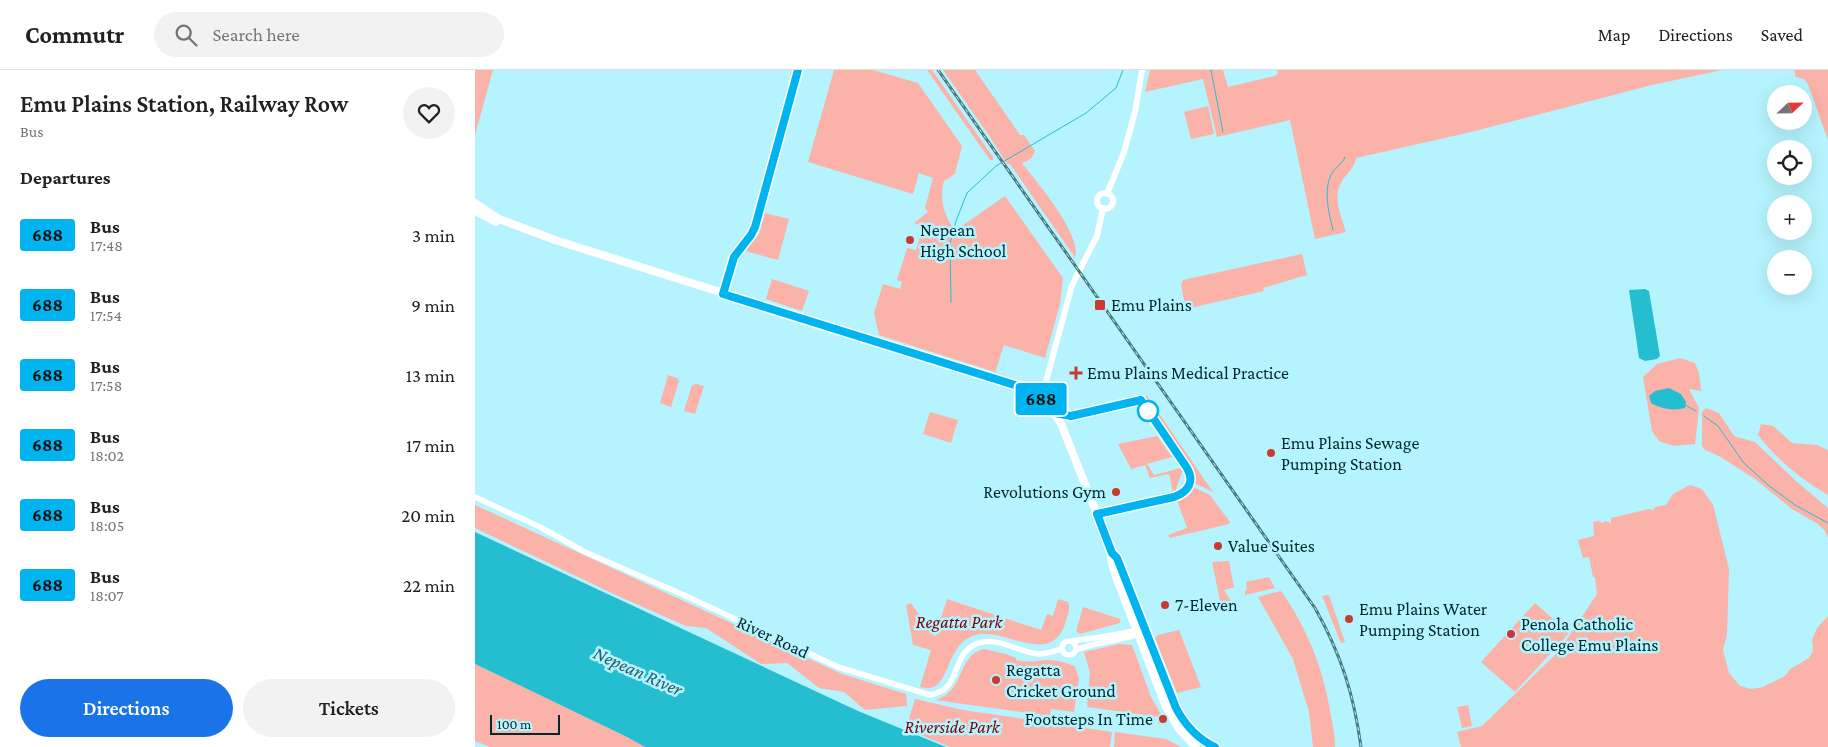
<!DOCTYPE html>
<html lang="en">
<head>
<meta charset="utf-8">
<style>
  :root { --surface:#fff; --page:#f2f2f2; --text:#202124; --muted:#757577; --line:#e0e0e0; --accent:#1a73e8 }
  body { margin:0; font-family:"Crimson Pro",serif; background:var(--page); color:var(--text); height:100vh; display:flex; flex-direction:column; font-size:19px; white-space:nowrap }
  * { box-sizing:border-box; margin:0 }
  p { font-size:16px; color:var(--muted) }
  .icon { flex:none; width:28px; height:28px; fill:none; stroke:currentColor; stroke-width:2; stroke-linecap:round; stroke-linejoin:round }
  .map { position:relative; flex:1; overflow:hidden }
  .details { display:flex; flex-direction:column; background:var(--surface); width:475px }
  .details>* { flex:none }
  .badge { padding:0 10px; border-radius:4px; font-size:18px; line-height:32px }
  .needle { width:32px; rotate:68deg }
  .fabs { position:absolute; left:1292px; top:15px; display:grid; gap:10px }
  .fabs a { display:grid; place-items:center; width:45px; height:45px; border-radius:50%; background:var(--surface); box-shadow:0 5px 20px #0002; font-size:25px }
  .scale { position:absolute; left:15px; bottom:12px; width:70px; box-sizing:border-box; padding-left:5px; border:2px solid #01292e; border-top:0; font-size:14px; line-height:18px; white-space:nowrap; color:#01292e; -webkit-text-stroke:4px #b5f4fe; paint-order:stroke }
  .map>.badge { position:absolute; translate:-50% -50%; box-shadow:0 0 0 2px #fff }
  h2 { padding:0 20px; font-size:19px; line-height:45px }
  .round { display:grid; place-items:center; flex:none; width:52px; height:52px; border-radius:26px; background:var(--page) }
  .summary { display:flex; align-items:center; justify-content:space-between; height:85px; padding:0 20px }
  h1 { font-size:24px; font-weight:600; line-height:38px }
  .action { display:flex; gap:10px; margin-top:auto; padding:10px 20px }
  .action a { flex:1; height:58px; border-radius:30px; background:var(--accent); color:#fff; font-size:20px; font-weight:600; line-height:58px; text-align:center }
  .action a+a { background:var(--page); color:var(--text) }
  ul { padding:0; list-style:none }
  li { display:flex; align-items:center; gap:15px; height:70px; padding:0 20px }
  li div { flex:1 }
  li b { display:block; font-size:19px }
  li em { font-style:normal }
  li .badge { min-width:55px; font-weight:700; text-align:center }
  header { display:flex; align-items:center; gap:30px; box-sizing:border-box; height:70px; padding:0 25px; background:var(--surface); border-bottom:1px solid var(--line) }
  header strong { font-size:24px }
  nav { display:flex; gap:28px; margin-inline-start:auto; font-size:18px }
  .search { width:350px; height:45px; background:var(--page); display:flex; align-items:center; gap:12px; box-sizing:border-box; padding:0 18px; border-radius:28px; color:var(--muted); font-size:19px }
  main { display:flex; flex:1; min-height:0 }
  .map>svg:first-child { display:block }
</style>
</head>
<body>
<header>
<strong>Commutr</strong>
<div class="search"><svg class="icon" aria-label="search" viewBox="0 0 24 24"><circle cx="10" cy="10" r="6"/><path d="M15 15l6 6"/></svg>Search here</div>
<nav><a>Map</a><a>Directions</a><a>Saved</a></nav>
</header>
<main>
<section class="details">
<div class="summary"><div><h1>Emu Plains Station, Railway Row</h1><p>Bus</p></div><a class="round"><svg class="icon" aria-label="heart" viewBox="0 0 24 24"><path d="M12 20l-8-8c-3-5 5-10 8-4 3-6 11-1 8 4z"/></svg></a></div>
<h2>Departures</h2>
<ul>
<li><span class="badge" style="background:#00b5ef;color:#111">688</span><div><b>Bus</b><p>17:48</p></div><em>3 min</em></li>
<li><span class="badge" style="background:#00b5ef;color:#111">688</span><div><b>Bus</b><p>17:54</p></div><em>9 min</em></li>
<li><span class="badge" style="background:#00b5ef;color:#111">688</span><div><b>Bus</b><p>17:58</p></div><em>13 min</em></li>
<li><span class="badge" style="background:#00b5ef;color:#111">688</span><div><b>Bus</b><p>18:02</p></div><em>17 min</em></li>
<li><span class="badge" style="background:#00b5ef;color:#111">688</span><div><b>Bus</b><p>18:05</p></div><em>20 min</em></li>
<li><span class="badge" style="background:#00b5ef;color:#111">688</span><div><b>Bus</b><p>18:07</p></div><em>22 min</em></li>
</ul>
<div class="action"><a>Directions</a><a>Tickets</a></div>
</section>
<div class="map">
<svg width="1353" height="677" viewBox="0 0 1353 677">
  <rect width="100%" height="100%" fill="#b5f4fe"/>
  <path fill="#fbb2a8" d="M 0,0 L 18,0 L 0,65 Z
    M 359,0 L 398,0 L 443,13 L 487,76 L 480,104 L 469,111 C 464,125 469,150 481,160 L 530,126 L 588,208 L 585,234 L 570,288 L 529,275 L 520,302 L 404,265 L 399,243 L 408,214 L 425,219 L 427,212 L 422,210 L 432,178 L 441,180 L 448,157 L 439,153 L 453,142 L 450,138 L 458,108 L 444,103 L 438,124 L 333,92 Z
    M 452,0 L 457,0 L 518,87 L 518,90 L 515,90 Z
    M 468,0 L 500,0 L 545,65 L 549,65 L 560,81 C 557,89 555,90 547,93 C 560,110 611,169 599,189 L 599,186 L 535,94 L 532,94 L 515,67 Z
    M 675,0 L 748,0 L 753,17 L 799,6 L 803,4 L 802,0 L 1247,0 L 1177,15 L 996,62 L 881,88 C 879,100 869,105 865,115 C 858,130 867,148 871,162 L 840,169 L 815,50 L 742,67 L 728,9 L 670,22 Z
    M 1319,0 L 1353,0 L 1353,70 L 1333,14 L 1329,9 L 1321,7 Z
    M 733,36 L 739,64 L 716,69 L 709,42 Z
    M 290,143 L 314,149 L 303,190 L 270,181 L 284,164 Z
    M 827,184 L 832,205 L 788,218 L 789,221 L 711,239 L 706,215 L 708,210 Z
    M 297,209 L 334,221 L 327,241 L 291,229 Z
    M 1205,288 L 1220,293 L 1224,303 L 1226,321 L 1214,319 L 1224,338 L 1220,374 L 1199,376 L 1184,371 L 1177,361 L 1168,307 L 1182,294 Z
    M 193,305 L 202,308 L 204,311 L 196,337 L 185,333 Z
    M 221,314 L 229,316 L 220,344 L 209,341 L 217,315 Z
    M 668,326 L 672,326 L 738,422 L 719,413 L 718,400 Z
    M 1231,338 L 1244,343 L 1259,366 L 1280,372 L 1321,411 L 1353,438 L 1353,468 L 1350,461 L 1343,454 L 1317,439 L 1280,409 L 1244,386 L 1230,380 L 1227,376 L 1227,342 Z
    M 455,342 L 483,350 L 476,373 L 448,364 Z
    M 1286,354 L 1298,356 L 1317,373 L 1342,375 L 1353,380 L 1353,425 C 1327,410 1301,389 1283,365 Z
    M 682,366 L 697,387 L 672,394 L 679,405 L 706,398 L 707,402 L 700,422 L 698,422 L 694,404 L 675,408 L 670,395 L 656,399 L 643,374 Z
    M 1215,415 L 1227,419 L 1238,435 L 1254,499 L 1252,564 L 1248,580 L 1254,603 L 1265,616 L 1276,619 L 1288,617 L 1310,606 L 1315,599 L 1334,588 L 1338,581 L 1337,570 L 1342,558 L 1353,546 L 1353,677 L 986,677 L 982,662 L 1007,656 L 1084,581 L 1122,524 L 1120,507 L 1118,507 L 1114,487 L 1108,488 L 1103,470 L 1119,466 L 1118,452 L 1124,451 L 1127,453 L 1130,451 L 1136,453 L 1136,448 L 1174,439 L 1178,440 L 1180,437 L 1191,435 L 1198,424 Z
    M 718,417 L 735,425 L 755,452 L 754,454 L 695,468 L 693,465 L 712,458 L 702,430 L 712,425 Z
    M 0,435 L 367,604 L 431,624 L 432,636 L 390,640 L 369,622 L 344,618 L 312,593 L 286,594 L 231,558 L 211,556 L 141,525 L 0,458 Z
    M 754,491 L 759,517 L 749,520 L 757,533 L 750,532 L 750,534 L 746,535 L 737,492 Z
    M 794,507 L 800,518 L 770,525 L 770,521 L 772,520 L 771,512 Z
    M 806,521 C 833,559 849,601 856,646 C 858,656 860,667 860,677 L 838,677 L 834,642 L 818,589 L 783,527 Z
    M 854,525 L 870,572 L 866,573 L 847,526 Z
    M 472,529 L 566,560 L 572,544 L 578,546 L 583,529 L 593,532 C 596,539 592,547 590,554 C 575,596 533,560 505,564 C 466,570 479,627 445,617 L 456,580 L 438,575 L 431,535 L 436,533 L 460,567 Z
    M 1060,533 L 1094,563 L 1040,622 L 1006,592 Z
    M 608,537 L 645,549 L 645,553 L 605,564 L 601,561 Z
    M 704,560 L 726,617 L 702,623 L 680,568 L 683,565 Z
    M 644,574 L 657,575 L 676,627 L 692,655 L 683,654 L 684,647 L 612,637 L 615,602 L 609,582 Z
    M 509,579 L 531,584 L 541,588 L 541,590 C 553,593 560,591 572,590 C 582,590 591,593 600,596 L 604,609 L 599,642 L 576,639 L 575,646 L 460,630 C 491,622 481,585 509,579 Z
    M 0,594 L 152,667 L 170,677 L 15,677 L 0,671 Z
    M 440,629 L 488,640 L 637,662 L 635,677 L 475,677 L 431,659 Z
    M 993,635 L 997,656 L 987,658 L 982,637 Z
    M 640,662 L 691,669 L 706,677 L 639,677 Z"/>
  <path fill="#25bed1" d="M 1170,219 L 1174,221 L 1185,286 L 1182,289 L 1170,291 L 1164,288 L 1154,220 Z
    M 1194,318 L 1206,324 L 1211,332 L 1210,338 C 1199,341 1186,339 1176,333 L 1174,326 L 1180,321 Z
    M 0,462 L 383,641 L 471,677 L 170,677 L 152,667 L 0,594 Z"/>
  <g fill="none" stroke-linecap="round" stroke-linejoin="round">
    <path stroke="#25bed1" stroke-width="1" d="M 736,0 L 748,62
      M 858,160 C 854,143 848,122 856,105 C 859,98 867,95 870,87
      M 476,232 L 475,174 L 481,151 L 492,123 L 521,96 L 611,43 L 641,18 L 648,0
      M 1210,335 L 1221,341
      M 1229,346 L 1243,356 L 1268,392 L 1293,415 L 1320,435 L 1353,453"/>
    <path stroke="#fff" stroke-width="5.5" d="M 0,427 L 65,457 L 110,482 L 211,526 L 363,597 L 455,625 C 487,620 475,586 501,574 C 522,565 544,583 564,584 C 572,584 580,581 587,579
      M587 578a7 7 0 1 1 14 0a7 7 0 1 1-14 0Z
      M 596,571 L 627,567 L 664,560
      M 601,580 C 621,571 646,572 666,563"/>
    <path stroke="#fff" stroke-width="6" d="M622 131a8 8 0 1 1 16 0a8 8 0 1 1-16 0Z
      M 632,124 L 649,82 L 660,42 L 667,0
      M 565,328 L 569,319 L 597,215 L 622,166 L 628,138"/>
    <path stroke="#fff" stroke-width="8" d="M 0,133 L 24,149 L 80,170 L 546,317 C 565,325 578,337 587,356 L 636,480 L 636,489 L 640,504 L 691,637 L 704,659 L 721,677
      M 0,141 L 21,152
      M 637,483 L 642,488 L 701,638 C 710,655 723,668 740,677"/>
    <g stroke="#497a81" stroke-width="3">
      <path id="rail" d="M 463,0 L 840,538 C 866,584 879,625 886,677"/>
    </g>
    <use href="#rail" stroke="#b5f4fe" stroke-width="1" stroke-dasharray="4" stroke-linecap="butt"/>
  </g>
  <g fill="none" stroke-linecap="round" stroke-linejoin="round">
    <g stroke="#fff" stroke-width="11">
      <path id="line" d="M 323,0 L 280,157 L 276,165 L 259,187 L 248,224 L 546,317 L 562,326 L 580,343 L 596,346 L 666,330 L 712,398 C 720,412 713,422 699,427 L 622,444 L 637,483 L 642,488 L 701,638 C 710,655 723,669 740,677"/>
    </g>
    <use href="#line" stroke="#00b5ef" stroke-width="8"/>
  </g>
  <g fill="#c83a32" stroke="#b5f4fe" stroke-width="2">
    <circle cx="435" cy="170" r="5"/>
    <rect x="619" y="229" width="12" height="12" rx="2.5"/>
    <path d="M598.5 295.5h5v5h5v5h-5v5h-5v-5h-5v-5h5z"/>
    <circle cx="796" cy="383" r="5"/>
    <circle cx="641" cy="422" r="5"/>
    <circle cx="743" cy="476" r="5"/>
    <circle cx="690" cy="535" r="5"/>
    <circle cx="874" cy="549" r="5"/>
    <circle cx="1036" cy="564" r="5"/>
    <circle cx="521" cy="610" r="5"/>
    <circle cx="688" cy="649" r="5"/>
  </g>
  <circle fill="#fff" stroke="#00b5ef" stroke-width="2.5" cx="673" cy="341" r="10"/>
  <g text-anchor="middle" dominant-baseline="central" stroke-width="5" stroke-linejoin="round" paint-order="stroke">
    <g font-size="18" fill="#01292e" stroke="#b5f4fe" text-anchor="start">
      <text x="445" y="160">Nepean<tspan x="445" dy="21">High School</tspan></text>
      <text x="636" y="235">Emu Plains</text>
      <text x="612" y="303">Emu Plains Medical Practice</text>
      <text x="806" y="373">Emu Plains Sewage<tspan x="806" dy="21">Pumping Station</tspan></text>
      <text x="631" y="422" text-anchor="end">Revolutions Gym</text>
      <text x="753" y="476">Value Suites</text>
      <text x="700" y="535">7-Eleven</text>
      <text x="884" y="539">Emu Plains Water<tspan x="884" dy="21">Pumping Station</tspan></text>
      <text x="1046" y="554">Penola Catholic<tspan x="1046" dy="21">College Emu Plains</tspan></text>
      <text x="531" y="600">Regatta<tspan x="531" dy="21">Cricket Ground</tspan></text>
      <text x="678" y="649" text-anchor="end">Footsteps In Time</text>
    </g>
    <g font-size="18" font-style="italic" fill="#7a0003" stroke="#b5f4fe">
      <text x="484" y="552">Regatta Park</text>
      <text x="477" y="657">Riverside Park</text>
    </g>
    <g font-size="18" fill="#01292e" stroke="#b5f4fe">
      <text transform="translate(298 567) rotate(25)">River Road</text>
    </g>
    <g font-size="19" font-style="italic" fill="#265f67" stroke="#b5f4fe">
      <text transform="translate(163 601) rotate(24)">Nepean River</text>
    </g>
  </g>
</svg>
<div class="fabs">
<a><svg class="needle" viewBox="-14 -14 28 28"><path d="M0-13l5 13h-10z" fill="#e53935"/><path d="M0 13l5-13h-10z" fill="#757577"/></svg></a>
<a><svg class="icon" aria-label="locate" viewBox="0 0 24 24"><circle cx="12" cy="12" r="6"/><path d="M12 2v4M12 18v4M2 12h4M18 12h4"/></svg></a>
<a>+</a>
<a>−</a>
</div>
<div class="scale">100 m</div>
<b class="badge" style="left:566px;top:329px;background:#00b5ef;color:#111">688</b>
</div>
</main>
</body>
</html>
